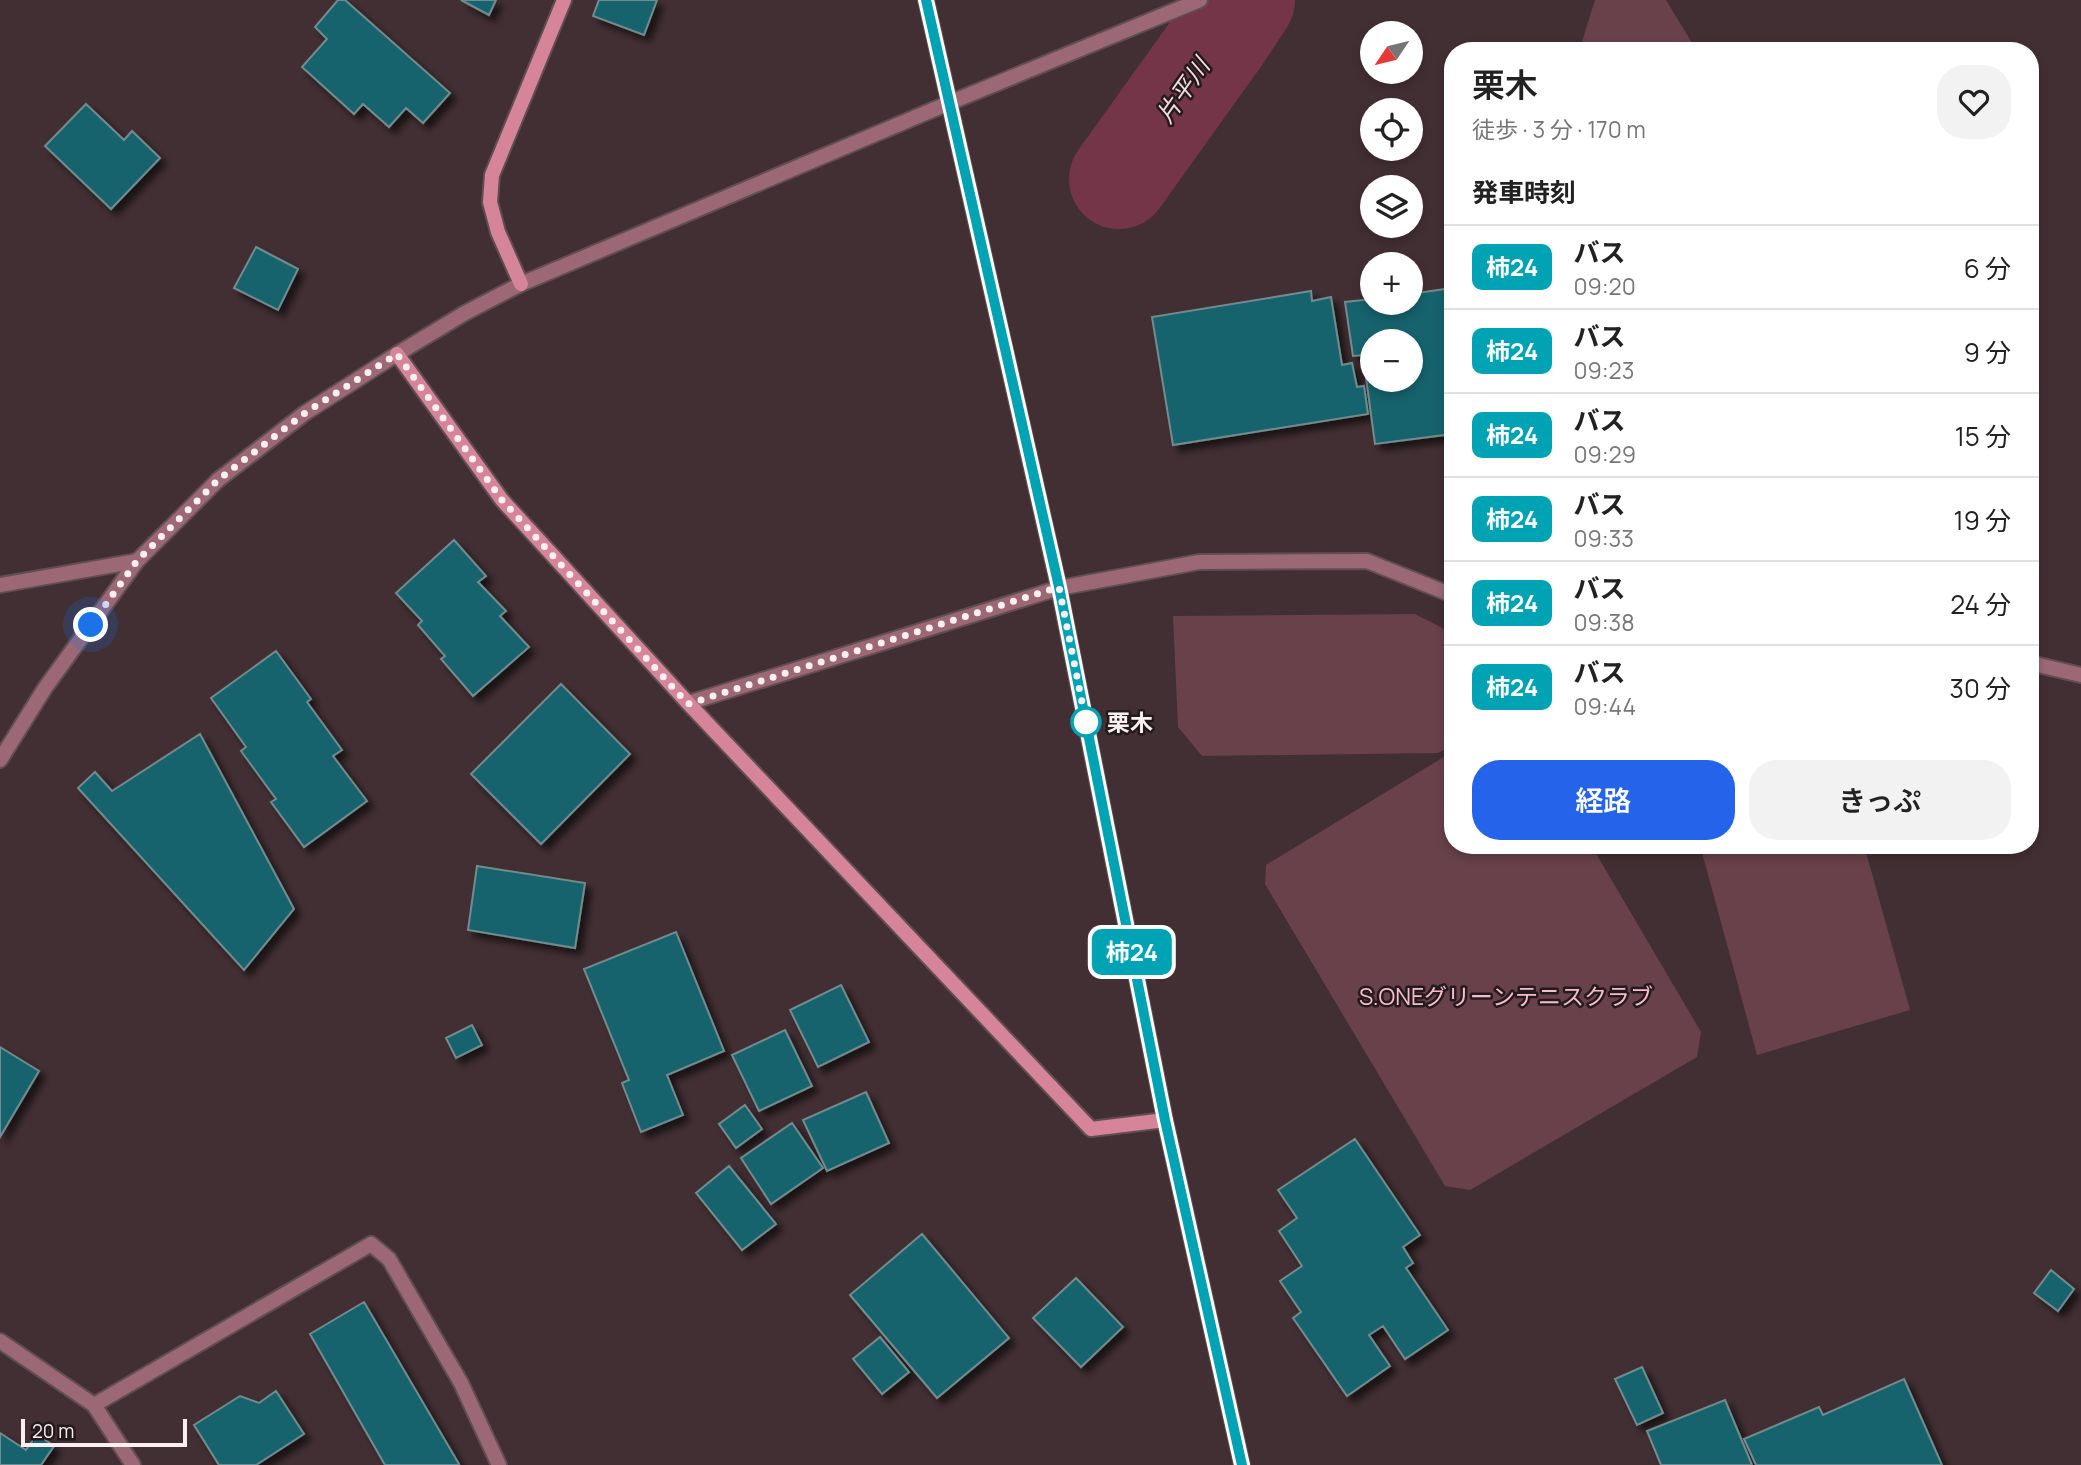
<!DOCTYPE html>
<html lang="ja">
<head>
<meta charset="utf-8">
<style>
  :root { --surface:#fff; --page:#f2f2f2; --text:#222; --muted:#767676; --line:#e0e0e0; --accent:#2563eb }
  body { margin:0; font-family:Manrope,"Noto Sans JP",sans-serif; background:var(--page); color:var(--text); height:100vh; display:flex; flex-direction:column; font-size:26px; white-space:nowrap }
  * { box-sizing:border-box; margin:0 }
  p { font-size:23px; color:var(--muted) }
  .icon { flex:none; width:38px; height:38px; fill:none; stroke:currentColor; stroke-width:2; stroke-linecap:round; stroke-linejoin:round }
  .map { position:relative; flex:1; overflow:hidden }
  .details { position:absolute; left:1444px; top:42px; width:595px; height:812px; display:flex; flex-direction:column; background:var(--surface); border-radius:28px; box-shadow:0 4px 10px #0003 }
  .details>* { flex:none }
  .badge { padding:0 14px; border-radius:10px; font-size:24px; line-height:46px }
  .needle { width:46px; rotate:235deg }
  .buttons { position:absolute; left:1360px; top:21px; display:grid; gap:14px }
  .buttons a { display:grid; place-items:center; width:63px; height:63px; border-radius:50%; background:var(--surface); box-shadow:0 4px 10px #0003; font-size:35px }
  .scale { position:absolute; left:21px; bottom:18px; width:166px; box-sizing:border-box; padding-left:7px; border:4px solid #fceff2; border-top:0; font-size:19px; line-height:24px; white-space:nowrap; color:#fceff2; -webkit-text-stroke:5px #221a1c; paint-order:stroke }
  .you { position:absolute; width:35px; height:35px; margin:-18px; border:5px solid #fff; border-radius:50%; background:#1a73e8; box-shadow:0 0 0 10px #1a73e833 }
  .map>.badge { position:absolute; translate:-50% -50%; box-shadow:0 0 0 4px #fff }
  h2 { padding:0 28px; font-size:26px; line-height:63px }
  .round { display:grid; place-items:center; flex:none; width:74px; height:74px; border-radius:28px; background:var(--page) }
  .head { display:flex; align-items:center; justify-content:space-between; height:119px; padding:0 28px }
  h1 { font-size:33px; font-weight:600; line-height:52px }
  .button { display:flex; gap:14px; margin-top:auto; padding:14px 28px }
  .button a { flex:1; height:80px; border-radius:28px; background:var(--accent); color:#fff; font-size:28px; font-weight:600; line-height:80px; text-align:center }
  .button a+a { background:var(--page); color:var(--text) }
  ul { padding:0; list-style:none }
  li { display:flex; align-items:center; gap:21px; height:84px; padding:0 28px; border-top:2px solid var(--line) }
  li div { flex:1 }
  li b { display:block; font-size:26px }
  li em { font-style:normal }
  li .badge { min-width:77px; font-weight:700; text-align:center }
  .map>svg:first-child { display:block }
</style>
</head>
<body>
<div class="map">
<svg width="2081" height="1465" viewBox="0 0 2081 1465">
  <defs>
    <filter id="shadow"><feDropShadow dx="6" dy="6" stdDeviation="3.5" flood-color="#0009"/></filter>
  </defs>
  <rect width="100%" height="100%" fill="#422f33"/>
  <path fill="#68414b" d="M 1595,0 L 1666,0 L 1697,51 L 1579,51 Z
    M 1415,614 L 1452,633 L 1452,746 L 1438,753 L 1202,756 L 1178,727 L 1173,616 Z
    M 1452,752 L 1452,845 L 1591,845 L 1701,1032 L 1697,1057 L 1470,1190 L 1445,1186 L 1265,884 L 1266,865 Z
    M 1700,845 L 1864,845 L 1910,1010 L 1757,1055 Z"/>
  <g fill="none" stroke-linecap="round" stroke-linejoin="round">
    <path stroke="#753548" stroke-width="100" d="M 1119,179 L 1220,38 L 1245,0"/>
  </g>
  <path fill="#14646d" stroke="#728b8e" stroke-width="2" fill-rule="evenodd" filter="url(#shadow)" d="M 338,0 L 345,0 L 450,93 L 423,123 L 406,108 L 389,127 L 363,104 L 354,114 L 302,67 L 327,39 L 315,27 Z
    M 461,0 L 496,0 L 489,15 Z
    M 599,0 L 657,0 L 644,35 L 593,16 Z
    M 86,104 L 124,140 L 132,131 L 160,158 L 111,209 L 45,146 Z
    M 256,247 L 298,269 L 278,310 L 234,288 Z
    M 1452,288 L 1452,434 L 1375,444 L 1363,355 L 1353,356 L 1345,302 L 1372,299 L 1372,303 L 1410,303 L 1410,294 ZM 1372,341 L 1410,341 L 1410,380 L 1372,380 Z
    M 1311,291 L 1312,301 L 1331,297 L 1342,365 L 1352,363 L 1357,387 L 1364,386 L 1368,414 L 1173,445 L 1152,317 Z
    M 454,540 L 486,576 L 478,582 L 506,611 L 500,616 L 529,647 L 473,696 L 441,659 L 445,656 L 418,625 L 422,621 L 396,593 Z
    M 276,651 L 311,699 L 307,702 L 342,750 L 333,756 L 367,801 L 304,847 L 271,802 L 276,799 L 241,751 L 246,747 L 211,698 Z
    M 561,684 L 630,754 L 541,844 L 471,774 Z
    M 200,734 L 294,909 L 244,970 L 78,788 L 95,772 L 112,791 Z
    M 477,866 L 585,883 L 575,948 L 468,930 Z
    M 676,932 L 724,1051 L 667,1075 L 683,1115 L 641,1132 L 622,1083 L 629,1080 L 584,969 Z
    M 841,985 L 869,1042 L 818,1067 L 790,1010 Z
    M 472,1025 L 482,1045 L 456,1058 L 446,1038 Z
    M 785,1030 L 812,1086 L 759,1111 L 732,1055 Z
    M 0,1047 L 39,1071 L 0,1137 Z
    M 866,1092 L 889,1143 L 827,1171 L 803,1120 Z
    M 745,1105 L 762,1129 L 736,1148 L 719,1124 Z
    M 792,1123 L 823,1168 L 771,1204 L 741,1158 Z
    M 1355,1139 L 1420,1235 L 1403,1247 L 1413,1263 L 1406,1268 L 1448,1330 L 1405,1359 L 1383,1326 L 1369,1335 L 1390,1366 L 1347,1396 L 1293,1318 L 1301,1312 L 1280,1281 L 1302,1266 L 1279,1231 L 1297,1218 L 1278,1190 Z
    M 729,1166 L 776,1224 L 742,1250 L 696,1193 Z
    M 922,1234 L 1009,1338 L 937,1398 L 850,1295 Z
    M 2051,1270 L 2074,1289 L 2058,1311 L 2034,1293 Z
    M 1076,1278 L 1123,1327 L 1081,1367 L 1033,1318 Z
    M 364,1302 L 459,1464 L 457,1465 L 385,1465 L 310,1334 Z
    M 880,1337 L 909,1372 L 882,1394 L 853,1359 Z
    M 1642,1367 L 1663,1413 L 1637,1425 L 1615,1379 Z
    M 1904,1379 L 1942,1465 L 1756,1465 L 1744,1439 L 1819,1407 L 1823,1415 Z
    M 276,1391 L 304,1434 L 256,1465 L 219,1465 L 194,1425 L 240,1396 L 259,1403 Z
    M 1725,1400 L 1752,1465 L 1661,1465 L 1647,1431 Z
    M 0,1433 L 26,1450 L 37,1434 L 54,1446 L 41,1465 L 0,1465 Z"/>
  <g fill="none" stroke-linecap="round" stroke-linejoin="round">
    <g stroke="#604e52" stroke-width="18">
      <path id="minor" d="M 949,103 L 1200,0
        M 0,585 L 137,561
        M 2030,663 L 2081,675
        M 688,703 L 1059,588 L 1199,562 L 1367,561 L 1452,595
        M 94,1405 L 371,1244 L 389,1259 L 461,1383 L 499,1465"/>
    </g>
    <g stroke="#604e52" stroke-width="18">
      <path id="tertiary" d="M 0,760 L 45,688 L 137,561 L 218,480 L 305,413 L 397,354 L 465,313 L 521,284 L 949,103
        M 0,1341 L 94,1405 L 133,1465"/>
    </g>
    <g stroke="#604e52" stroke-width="18">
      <path id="secondary" d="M 926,0 L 1059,588 L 1165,1120 L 1242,1465
        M 521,284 L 498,232 L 490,202 L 492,175 L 564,0
        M 397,354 L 502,500 L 688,703 L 1091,1129 L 1165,1120"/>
    </g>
    <use href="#minor" stroke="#9c6875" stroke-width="14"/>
    <use href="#tertiary" stroke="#9c6875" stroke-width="14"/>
    <use href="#secondary" stroke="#d58499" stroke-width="14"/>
  </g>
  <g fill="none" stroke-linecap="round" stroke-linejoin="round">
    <g stroke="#fff" stroke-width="16">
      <path id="line" d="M 926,0 L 1059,587 L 1165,1120 L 1242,1465"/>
    </g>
    <use href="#line" stroke="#00a3b4" stroke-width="10"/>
    <path stroke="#fceff2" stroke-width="7" stroke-dasharray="0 12.6" d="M 91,625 L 137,561 L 218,480 L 305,413 L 397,354 L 502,500 L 688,704 L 1059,587 L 1086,722"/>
  </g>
  <circle fill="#fff" stroke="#00a3b4" stroke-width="3.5" cx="1086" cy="722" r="14"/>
  <g text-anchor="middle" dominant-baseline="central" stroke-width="5" stroke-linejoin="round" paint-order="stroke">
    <g font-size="23" font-weight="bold" fill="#fceff2" stroke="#221a1c" text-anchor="start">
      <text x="1107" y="722">栗木</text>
    </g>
    <g font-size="23" fill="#f8bbc9" stroke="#221a1c">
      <text x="1506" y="996">S.ONEグリーンテニスクラブ</text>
    </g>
    <g font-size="24" font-style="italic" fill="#f1dbe0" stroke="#221a1c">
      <text transform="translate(1182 90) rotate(-55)">片平川</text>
    </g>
  </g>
</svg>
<div class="buttons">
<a><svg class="needle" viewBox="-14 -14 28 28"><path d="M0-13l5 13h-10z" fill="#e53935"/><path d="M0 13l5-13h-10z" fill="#767676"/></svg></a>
<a><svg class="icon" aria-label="locate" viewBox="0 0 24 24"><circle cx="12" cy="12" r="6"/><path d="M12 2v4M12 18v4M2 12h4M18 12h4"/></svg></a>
<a><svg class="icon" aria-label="layers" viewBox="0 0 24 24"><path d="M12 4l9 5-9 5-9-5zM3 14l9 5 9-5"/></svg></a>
<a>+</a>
<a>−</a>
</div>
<div class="scale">20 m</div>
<div class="you" style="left:91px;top:625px"></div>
<b class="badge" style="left:1132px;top:952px;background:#00a3b4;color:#fff">柿24</b>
<section class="details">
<div class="head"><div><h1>栗木</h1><p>徒歩 · 3 分 · 170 m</p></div><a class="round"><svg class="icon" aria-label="heart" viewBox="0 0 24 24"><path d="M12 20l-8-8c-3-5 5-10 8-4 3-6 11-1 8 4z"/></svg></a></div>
<h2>発車時刻</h2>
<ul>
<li><span class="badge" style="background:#00a3b4;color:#fff">柿24</span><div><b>バス</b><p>09:20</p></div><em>6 分</em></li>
<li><span class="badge" style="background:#00a3b4;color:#fff">柿24</span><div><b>バス</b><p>09:23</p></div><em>9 分</em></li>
<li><span class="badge" style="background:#00a3b4;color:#fff">柿24</span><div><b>バス</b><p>09:29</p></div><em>15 分</em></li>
<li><span class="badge" style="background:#00a3b4;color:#fff">柿24</span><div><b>バス</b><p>09:33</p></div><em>19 分</em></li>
<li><span class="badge" style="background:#00a3b4;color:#fff">柿24</span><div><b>バス</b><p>09:38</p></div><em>24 分</em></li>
<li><span class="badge" style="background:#00a3b4;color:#fff">柿24</span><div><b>バス</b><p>09:44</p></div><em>30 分</em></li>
</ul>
<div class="button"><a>経路</a><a>きっぷ</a></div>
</section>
</div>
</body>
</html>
